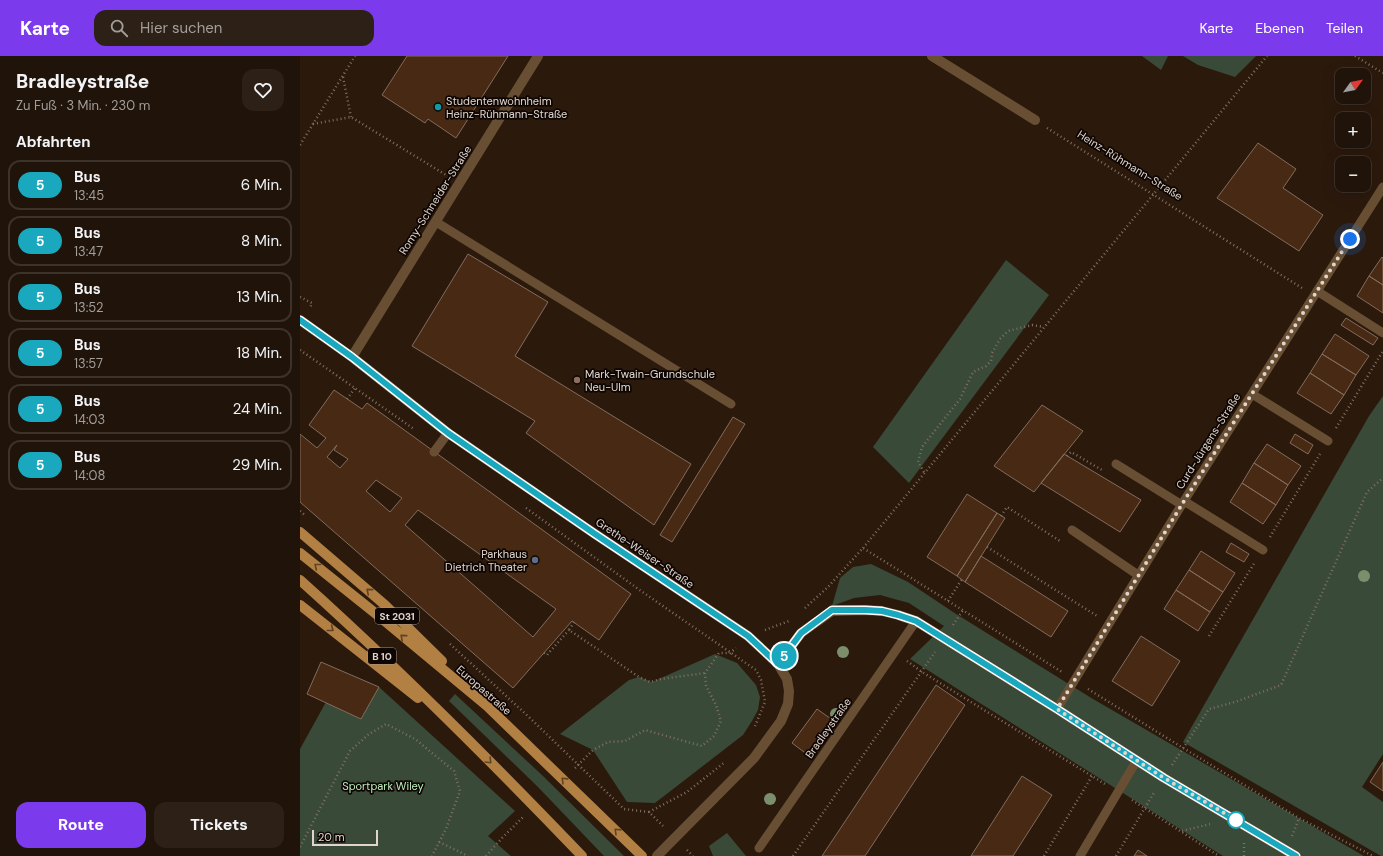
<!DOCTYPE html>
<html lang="de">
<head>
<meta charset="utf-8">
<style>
  :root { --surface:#201309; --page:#2d2017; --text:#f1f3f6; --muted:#a29e9c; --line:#3d322a; --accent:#7c3aed }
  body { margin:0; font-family:"DM Sans",sans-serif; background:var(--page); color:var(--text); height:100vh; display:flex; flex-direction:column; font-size:15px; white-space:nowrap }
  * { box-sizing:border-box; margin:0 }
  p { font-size:13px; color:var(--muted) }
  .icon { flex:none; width:22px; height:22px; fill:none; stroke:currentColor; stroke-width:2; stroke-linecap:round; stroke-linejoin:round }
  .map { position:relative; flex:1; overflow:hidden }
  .sheet { display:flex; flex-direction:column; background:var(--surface); width:300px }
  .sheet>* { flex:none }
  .badge { padding:0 8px; border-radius:13px; font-size:14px; line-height:26px }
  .needle { width:26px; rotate:57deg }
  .controls { position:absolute; left:1035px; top:12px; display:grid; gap:8px }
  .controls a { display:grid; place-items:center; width:36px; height:36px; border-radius:8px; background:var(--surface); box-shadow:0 4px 16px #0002,0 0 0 1px var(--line); font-size:20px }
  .scale { position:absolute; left:12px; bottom:10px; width:66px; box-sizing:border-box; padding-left:4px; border:2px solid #e1d4cc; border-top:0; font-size:11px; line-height:14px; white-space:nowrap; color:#e1d4cc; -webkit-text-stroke:3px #0d0603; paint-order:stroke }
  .you { position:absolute; width:20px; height:20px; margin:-10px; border:3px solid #fff; border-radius:50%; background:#1a73e8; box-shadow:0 0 0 6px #1a73e833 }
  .map>.badge { position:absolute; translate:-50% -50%; box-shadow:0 0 0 2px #fff }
  h2 { padding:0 16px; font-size:15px; line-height:36px }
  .round { display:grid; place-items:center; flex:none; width:42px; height:42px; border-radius:12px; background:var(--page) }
  .summary { display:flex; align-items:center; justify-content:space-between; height:68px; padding:0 16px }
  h1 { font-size:19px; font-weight:800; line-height:30px }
  .button { display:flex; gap:8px; margin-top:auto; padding:8px 16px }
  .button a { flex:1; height:46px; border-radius:12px; background:var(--accent); color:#fff; font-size:16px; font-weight:800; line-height:46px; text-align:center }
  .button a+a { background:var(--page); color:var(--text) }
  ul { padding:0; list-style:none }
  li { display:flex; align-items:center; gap:12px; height:50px; margin:0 8px 6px; padding:0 8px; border:2px solid var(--line); border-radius:12px }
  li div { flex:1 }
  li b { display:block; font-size:15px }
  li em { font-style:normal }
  li .badge { min-width:44px; font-weight:700; text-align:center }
  header { display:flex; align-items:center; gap:24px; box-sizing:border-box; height:56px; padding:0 20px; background:var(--accent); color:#fff }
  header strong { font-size:19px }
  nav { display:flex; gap:22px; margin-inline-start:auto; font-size:14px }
  .search { width:280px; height:36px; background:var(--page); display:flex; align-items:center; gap:10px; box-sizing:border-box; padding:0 14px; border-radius:12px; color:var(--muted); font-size:15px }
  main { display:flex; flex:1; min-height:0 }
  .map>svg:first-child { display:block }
</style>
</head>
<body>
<header>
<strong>Karte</strong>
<div class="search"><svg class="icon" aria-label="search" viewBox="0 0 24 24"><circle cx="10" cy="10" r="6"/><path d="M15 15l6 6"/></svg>Hier suchen</div>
<nav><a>Karte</a><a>Ebenen</a><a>Teilen</a></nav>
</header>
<main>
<section class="sheet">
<div class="summary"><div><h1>Bradleystraße</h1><p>Zu Fuß · 3 Min. · 230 m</p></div><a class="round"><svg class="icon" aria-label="heart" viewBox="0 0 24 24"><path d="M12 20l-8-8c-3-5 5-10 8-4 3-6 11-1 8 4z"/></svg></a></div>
<h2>Abfahrten</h2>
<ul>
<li><span class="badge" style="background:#1aa8be;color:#fff">5</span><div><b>Bus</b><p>13:45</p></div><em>6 Min.</em></li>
<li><span class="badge" style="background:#1aa8be;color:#fff">5</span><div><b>Bus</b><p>13:47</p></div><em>8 Min.</em></li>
<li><span class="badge" style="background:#1aa8be;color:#fff">5</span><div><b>Bus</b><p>13:52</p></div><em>13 Min.</em></li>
<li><span class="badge" style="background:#1aa8be;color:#fff">5</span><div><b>Bus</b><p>13:57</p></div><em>18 Min.</em></li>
<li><span class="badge" style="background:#1aa8be;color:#fff">5</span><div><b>Bus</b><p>14:03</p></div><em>24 Min.</em></li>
<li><span class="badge" style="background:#1aa8be;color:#fff">5</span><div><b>Bus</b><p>14:08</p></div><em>29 Min.</em></li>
</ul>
<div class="button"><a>Route</a><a>Tickets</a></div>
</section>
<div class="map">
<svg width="1083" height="800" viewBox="0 0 1083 800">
  <rect width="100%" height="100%" fill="#2b190c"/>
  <path fill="#394a38" d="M 842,0 L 868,0 L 861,14 Z
    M 883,0 L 956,0 L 935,21 L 898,9 Z
    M 706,204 L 749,239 L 609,427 L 573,391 Z
    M 1083,340 L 1083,698 L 1062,731 L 1083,746 L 1083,800 L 1081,800 L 883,686 L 1069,360 Z
    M 571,508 L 608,526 L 653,556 L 793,643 L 1064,800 L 923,800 L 610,603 L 644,570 L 609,547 L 580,539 L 554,542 L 532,550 L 540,522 L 553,511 Z
    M 415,598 L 437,607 L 456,629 L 460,641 L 458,654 L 452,665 L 443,679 L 355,747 L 327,746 L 293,694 L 260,678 L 329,624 L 339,621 L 352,626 Z
    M 79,631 L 215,755 L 188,780 L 211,800 L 0,800 L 0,693 L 26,646 Z
    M 155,638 L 243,720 L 324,800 L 304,800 L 237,730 L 149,645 Z
    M 427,777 L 446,800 L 413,800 L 409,790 Z"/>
  <path fill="#482913" stroke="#826c5d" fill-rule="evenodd" d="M 107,0 L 208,0 L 156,82 L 128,63 L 125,67 L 82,39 Z
    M 958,87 L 996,113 L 983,132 L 1023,159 L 999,195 L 917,142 Z
    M 168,198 L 248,246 L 215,300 L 391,408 L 354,469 L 226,377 L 235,365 L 112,290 Z
    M 1082,201 L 1083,202 L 1083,229 L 1069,220 Z
    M 1069,220 L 1083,229 L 1083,257 L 1057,240 Z
    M 1046,262 L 1078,282 L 1073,289 L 1041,269 Z
    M 1035,278 L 1069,300 L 1056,319 L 1022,298 Z
    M 1022,298 L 1056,319 L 1044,339 L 1010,317 Z
    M 1010,317 L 1044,339 L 1031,358 L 997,337 Z
    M 34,334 L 62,353 L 67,347 L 331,538 L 299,584 L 272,565 L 213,632 L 0,446 L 0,378 L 17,392 L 26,382 L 9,369 ZM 37,389 L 34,394 L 48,403 L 40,412 L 27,401 ZM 76,424 L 102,442 L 90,456 L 66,435 ZM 118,454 L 256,553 L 233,581 L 105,469 Z
    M 742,349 L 783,375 L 734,436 L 694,410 Z
    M 433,361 L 445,368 L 372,486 L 360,479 Z
    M 995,378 L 1013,389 L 1008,398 L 990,387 Z
    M 967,388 L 1001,410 L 988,429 L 954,407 Z
    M 764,398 L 841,444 L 820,476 L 741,427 Z
    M 954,407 L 988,429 L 976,449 L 942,427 Z
    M 942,427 L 976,449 L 963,468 L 930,446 Z
    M 667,438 L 697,457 L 657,520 L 627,501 Z
    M 697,457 L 705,462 L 665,526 L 657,520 Z
    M 931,487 L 949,498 L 944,506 L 926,496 Z
    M 901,495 L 935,517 L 923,536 L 889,514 Z
    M 681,500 L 768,555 L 751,581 L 665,526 Z
    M 889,514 L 923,536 L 910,556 L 876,534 Z
    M 876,534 L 910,556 L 898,575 L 864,553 Z
    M 841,580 L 880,605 L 852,650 L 812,625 Z
    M 21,606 L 79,631 L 61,663 L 7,638 Z
    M 636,629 L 665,649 L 565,800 L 522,800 Z
    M 517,653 L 534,665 L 508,699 L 492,687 Z
    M 1083,706 L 1083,735 L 1070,726 Z
    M 722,720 L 752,739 L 713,800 L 671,800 Z
    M 838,794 L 847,800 L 834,800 Z"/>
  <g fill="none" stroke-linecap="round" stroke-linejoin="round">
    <path stroke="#807065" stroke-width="2.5" stroke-dasharray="1 3" stroke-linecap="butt" d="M 1055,0 L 1083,17
      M 43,21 L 51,61
      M 13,68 L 51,61 L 146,119
      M 747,72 L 1002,232
      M 0,89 L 55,0
      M 0,241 L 12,247 L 10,252
      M 0,294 L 114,373
      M 47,343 L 55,332
      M 1036,372 L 1083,295
      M 767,400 L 771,396 L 802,414
      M 624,416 L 618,406 L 622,391 L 660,343 L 673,316 L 686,310 L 691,305 L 692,297 L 700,283 L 708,275 L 732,269 L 744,271
      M 226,452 L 341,535 L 456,614 L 461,624 L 465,646 L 455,670
      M 0,455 L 6,460
      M 701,460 L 707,451 L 760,485
      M 970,481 L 1020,398
      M 687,491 L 797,560
      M 563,492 L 967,0
      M 648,545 L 662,523
      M 505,552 L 528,531 L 563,492 L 762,616
      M 274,566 L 269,574 L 339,621 L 350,626 L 361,623 L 405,617
      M 653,569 L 663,554
      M 465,574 L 489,565
      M 909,580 L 955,506
      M 150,588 L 231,663 L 324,753 L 349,756 L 363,770
      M 244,597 L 247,599 L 269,574
      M 607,605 L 622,616 L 805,728
      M 788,633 L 883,692 L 999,762 L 1073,800
      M 872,709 L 909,653 L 935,646 L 981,629 L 1067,436 L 1083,422
      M 275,712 L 293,694 L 308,686 L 325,685 L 345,674 L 402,690 L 414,680 L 421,665 L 416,649 L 406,630 L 405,617 L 419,597 L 430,597 L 436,592
      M 832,744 L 919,800
      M 349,756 L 387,736 L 425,706
      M 882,775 L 910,768
      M 992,780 L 999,762
      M 139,786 L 168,800
      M 0,791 L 50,695 L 69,678 L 86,668 L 115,683 L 154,715 L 160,735 L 146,773 L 132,800
      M 387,794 L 393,800
      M 186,800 L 202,782 L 223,761
      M 493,800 L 635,596
      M 744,800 L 792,720
      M 816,800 L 855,735
      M 944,800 L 944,787"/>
    <path stroke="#684f34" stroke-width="9" d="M 136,166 L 431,348
      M 1017,235 L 1083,277
      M 952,338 L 1028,385
      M 134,396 L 148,377
      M 816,408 L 882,449
      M 884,445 L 963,494
      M 772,474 L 838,519
      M 757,653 L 884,445 L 1083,131
      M 459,792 L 616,565
      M 780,800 L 837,704"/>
    <path stroke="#684f34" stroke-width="10" d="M 632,0 L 735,64
      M 0,264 L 52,301 L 148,377 L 295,478 L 448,580 L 478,608 L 487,623 L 489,635 L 488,648 L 481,665 L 454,702 L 357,800
      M 52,301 L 238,0
      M 478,608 L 501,577 L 532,555 L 565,554 L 582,555 L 598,559 L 616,565 L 757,653 L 864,722 L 996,800"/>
    <path stroke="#b38044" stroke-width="10" d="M 0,476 L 85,549 L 142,605
      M 0,497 L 80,561 L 187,650 L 342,800
      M 0,524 C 98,612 191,705 282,800
      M 0,549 L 118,642"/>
  </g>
  <g fill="#7c8f6d">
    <circle cx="1064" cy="520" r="6"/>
    <circle cx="543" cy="596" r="6"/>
    <circle cx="536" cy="658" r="6"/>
    <circle cx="470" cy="743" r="6"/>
  </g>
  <defs><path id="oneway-chevron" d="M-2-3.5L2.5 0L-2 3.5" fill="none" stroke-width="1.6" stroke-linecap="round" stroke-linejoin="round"/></defs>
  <g stroke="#604324">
    <use href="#oneway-chevron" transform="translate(17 510) rotate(-141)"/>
    <use href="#oneway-chevron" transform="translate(69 535) rotate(-140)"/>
    <use href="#oneway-chevron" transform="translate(31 573) rotate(38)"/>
    <use href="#oneway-chevron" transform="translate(103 581) rotate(-140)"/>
    <use href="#oneway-chevron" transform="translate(189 705) rotate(46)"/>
    <use href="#oneway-chevron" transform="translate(264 724) rotate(-136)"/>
    <use href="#oneway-chevron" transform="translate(317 775) rotate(-136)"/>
  </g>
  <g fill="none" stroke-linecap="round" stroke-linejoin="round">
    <g stroke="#fff" stroke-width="9">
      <path id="line" d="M 0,264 L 52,301 L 148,377 L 295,478 L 448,580 L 478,608 L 501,577 L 532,554 L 565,554 L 582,555 L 598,559 L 616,565 L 757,653 L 864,722 L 996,800"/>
    </g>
    <use href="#line" stroke="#1aa8be" stroke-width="6"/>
    <path stroke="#e1d4cc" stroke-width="4" stroke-dasharray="0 7.2" d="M 936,764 L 864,722 L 757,653 L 884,445 L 1050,183"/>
  </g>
  <circle fill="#0f9aa8" stroke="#0d0603" stroke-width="1.5" cx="138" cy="51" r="4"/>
  <circle fill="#8d6e63" stroke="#0d0603" stroke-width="1.5" cx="277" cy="324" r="4"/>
  <circle fill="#5c6f8a" stroke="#0d0603" stroke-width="1.5" cx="235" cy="504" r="4"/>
  <circle fill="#fff" stroke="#1aa8be" stroke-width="2" cx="936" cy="764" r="8"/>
  <g text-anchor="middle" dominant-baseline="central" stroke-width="3.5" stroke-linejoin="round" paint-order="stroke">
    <g fill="#0d0603" stroke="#a19690" stroke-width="1">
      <rect x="75" y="552" width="44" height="16" rx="3"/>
      <rect x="68" y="592" width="28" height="16" rx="3"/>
    </g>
    <g font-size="10" font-weight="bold" fill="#e1d4cc">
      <text x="97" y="560">St 2031</text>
      <text x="82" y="600">B 10</text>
    </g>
    <g font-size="11" fill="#e1d4cc" stroke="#0d0603" text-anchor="start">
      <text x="146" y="45">Studentenwohnheim<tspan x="146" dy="13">Heinz-Rühmann-Straße</tspan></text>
      <text x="285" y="318">Mark-Twain-Grundschule<tspan x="285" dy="13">Neu-Ulm</tspan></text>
      <text x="227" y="498" text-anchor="end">Parkhaus<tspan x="227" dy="13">Dietrich Theater</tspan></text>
    </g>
    <g font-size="11" fill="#e1d4cc" stroke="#0d0603">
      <text transform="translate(830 109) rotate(32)">Heinz-Rühmann-Straße</text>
      <text transform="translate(135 144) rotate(-58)">Romy-Schneider-Straße</text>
      <text transform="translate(908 385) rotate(-58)">Curd-Jürgens-Straße</text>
      <text transform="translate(345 497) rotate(34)">Grethe-Weiser-Straße</text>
      <text transform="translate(184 634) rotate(41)">Europastraße</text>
      <text transform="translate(528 672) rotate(-55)">Bradleystraße</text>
    </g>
    <g font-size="11" fill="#bef0bd" stroke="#0d0603">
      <text x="83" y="730">Sportpark Wiley</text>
    </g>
  </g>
</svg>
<div class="controls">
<a><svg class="needle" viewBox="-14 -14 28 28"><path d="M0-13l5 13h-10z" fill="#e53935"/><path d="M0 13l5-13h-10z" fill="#a29e9c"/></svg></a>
<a>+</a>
<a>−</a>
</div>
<div class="scale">20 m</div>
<div class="you" style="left:1050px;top:183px"></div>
<b class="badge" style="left:484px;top:600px;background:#1aa8be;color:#fff">5</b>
</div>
</main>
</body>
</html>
